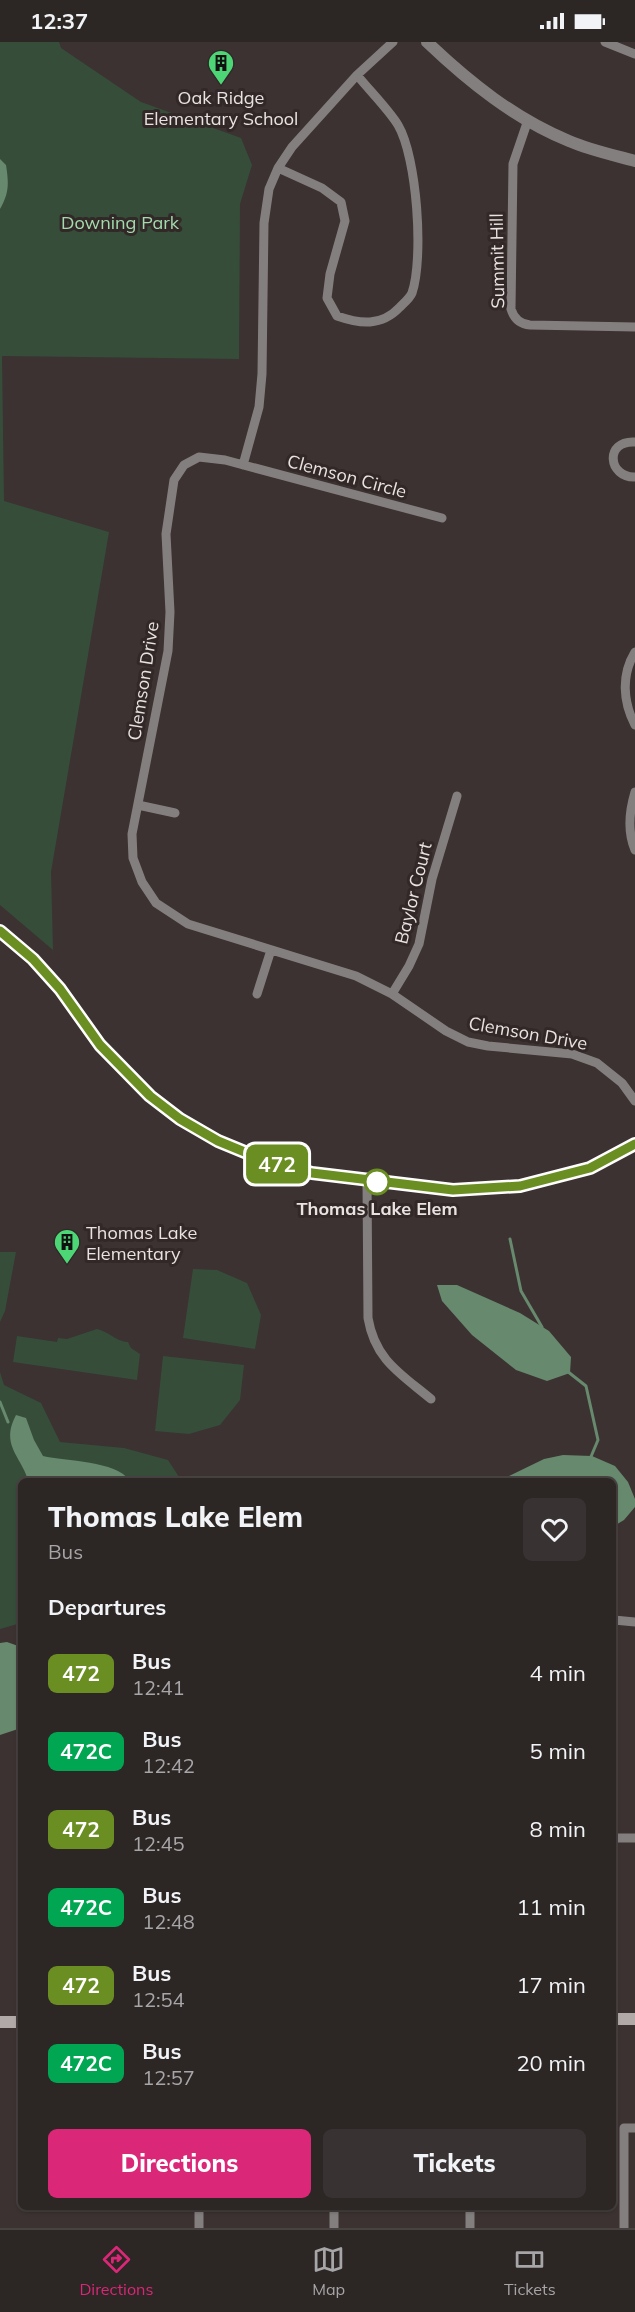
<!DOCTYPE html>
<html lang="en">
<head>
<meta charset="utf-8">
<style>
  :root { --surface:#2c2625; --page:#383232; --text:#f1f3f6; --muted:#a6a5a7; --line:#484342; --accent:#db2777 }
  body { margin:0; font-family:Mulish,sans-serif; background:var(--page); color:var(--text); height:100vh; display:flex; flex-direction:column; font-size:22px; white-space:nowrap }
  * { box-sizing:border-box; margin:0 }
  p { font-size:20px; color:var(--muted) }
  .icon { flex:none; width:33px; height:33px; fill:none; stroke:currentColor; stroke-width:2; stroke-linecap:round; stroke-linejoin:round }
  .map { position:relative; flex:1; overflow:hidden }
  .sheet { position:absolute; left:18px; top:1436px; width:598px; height:732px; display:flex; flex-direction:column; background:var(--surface); border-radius:9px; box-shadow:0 2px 4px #0004,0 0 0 2px var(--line) }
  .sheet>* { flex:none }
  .badge { padding:0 12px; border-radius:9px; font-size:21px; line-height:39px }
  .map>.badge { position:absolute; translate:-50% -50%; box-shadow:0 0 0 3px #fff }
  h2 { padding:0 30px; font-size:22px; line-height:54px }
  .round { display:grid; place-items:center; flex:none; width:63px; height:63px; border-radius:9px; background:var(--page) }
  .overview { display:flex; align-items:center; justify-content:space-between; height:102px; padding:0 30px }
  h1 { font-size:28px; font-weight:800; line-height:45px }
  .cta { display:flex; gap:12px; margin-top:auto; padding:12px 30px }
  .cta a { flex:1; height:69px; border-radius:9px; background:var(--accent); color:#fff; font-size:24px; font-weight:800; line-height:69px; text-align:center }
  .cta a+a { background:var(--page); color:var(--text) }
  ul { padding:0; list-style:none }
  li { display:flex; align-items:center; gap:18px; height:78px; padding:0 30px }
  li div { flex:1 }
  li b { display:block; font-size:22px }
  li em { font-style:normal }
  li .badge { min-width:66px; font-weight:700; text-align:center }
  .status { display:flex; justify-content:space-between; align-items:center; height:42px; padding:0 30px; background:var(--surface); direction:ltr }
  .status svg { height:16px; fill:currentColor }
  .menu { display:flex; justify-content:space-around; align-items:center; height:84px; border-top:2px solid var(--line); background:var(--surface); font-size:16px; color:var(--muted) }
  .menu a { display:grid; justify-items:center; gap:3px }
  .menu .selected { color:var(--accent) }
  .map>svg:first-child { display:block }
</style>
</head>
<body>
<div class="status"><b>12:37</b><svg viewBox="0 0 49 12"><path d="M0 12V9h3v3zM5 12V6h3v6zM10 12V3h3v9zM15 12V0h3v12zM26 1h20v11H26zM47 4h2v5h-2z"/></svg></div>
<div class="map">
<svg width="635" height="2186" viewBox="0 0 635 2186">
  <rect width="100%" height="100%" fill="#3b3231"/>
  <path fill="#364d3a" d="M 0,0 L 59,0 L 61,6 L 141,60 L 241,96 L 252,123 L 240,162 L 239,317 L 2,314 L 4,459 L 109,490 L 51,830 L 53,908 L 0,863 Z
    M 0,1210 L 16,1210 L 5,1269 L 0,1280 Z
    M 193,1227 L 217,1228 L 247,1241 L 261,1273 L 255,1307 L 183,1296 Z
    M 97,1287 C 108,1289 117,1300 128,1300 L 131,1306 L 140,1312 L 137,1338 L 13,1320 L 17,1294 L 57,1300 L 58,1296 L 67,1297 Z
    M 163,1314 L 244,1323 L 240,1358 L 220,1383 L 189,1392 L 155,1389 Z
    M 0,1330 L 4,1343 L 41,1361 L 60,1400 L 124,1406 L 168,1418 L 181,1438 L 21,1438 L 21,1581 L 0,1587 Z"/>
  <path fill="#67896d" d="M 0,117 L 6,123 C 9,142 9,151 0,167 Z
    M 457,1243 L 520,1271 L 549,1289 L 571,1315 L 570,1331 L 547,1339 L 516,1328 L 472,1293 L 442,1259 L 437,1243 Z
    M 16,1373 L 26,1376 L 34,1398 L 43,1414 C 65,1419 117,1419 129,1438 L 28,1438 C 21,1414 0,1403 16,1373 Z
    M 563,1413 L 592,1414 L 615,1424 L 628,1440 L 635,1457 L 635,1465 L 624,1478 L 614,1484 L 614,1438 L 501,1438 L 544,1417 Z
    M 7,1600 L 21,1605 L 21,1686 L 0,1693 L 0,1601 Z"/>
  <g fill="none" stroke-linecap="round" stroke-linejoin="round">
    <path stroke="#67896d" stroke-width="3" d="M 510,1197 L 521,1249 L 542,1285
      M 567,1329 L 586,1344 L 598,1398 L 590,1417
      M 0,1360 L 8,1380"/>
    <path stroke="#847f7f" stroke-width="9" d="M 605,0 L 635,12
      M 528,78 L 513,122 L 511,267 C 514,277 520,282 530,283 L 635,285
      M 278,126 L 322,146 L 341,160 L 345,179 L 330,232 L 327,256 L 337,274 C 360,282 381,285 400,265 C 404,261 410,256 412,251 C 424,216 417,115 398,83 C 389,68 369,48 357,33
      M 635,400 C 604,398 608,436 635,435
      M 243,423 L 259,365 L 262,332 L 264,181 L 269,147 L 278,126 L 292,105 L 357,33 L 393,0
      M 442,476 L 225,418 L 199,415 L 184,423 L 174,438 L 166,492 L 170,570 L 168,609 L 132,792 L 133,816 L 142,840 L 156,861 L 188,882 L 356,934 L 392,952 L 446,989 L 468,1000 L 488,1004 L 572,1012 L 597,1021 L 622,1041 L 635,1059
      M 635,610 C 621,633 623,660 635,683
      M 635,750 C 629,770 627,789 635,808
      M 138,763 L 175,771
      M 257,952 L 271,908
      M 392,952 L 409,924 L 419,902 L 432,837 L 457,754
      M 367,1139 L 368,1276 C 375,1318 401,1332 431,1357
      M 614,1578 L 635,1580
      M 614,1796 L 635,1796
      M 199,2164 L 199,2186
      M 334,2164 L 334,2186
      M 470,2164 L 470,2186
      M 624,2186 L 624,2086 L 635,2086"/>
    <path stroke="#847f7f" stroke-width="12" d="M 427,0 C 469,40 515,77 569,99 C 590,108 613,113 635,119
      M 0,889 L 33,917 L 60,947 L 100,1003 L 150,1054 L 180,1077 L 218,1099 L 264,1118 L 312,1131 L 453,1148 L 520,1144 L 590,1126 L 635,1102"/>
    <path stroke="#b1a9a8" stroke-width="12" d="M 614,1977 L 635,1977
      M 0,1980 L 21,1980"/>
  </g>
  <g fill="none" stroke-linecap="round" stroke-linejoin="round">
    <g stroke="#fff" stroke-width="14">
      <path id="line" d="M 0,889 L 33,917 L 60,947 L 100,1003 L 150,1054 L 180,1077 L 218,1099 L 264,1118 L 312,1131 L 453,1148 L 520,1144 L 590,1126 L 635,1102"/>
    </g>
    <use href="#line" stroke="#6b8e23" stroke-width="9"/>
  </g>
  <defs>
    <g id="building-pin" transform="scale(1.35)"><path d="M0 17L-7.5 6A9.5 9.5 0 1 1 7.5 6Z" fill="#4dd676" stroke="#312827"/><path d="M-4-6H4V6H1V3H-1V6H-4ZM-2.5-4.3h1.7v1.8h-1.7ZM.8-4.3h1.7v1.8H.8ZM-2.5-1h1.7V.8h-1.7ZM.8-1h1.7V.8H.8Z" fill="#111"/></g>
  </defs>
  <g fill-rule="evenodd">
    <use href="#building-pin" x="221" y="21"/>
    <use href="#building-pin" x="67" y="1200"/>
  </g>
  <circle fill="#fff" stroke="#6b8e23" stroke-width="3" cx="377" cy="1140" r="12"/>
  <g text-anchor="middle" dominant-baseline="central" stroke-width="6" stroke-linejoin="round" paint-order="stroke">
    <g font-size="18" fill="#e9e2e2" stroke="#312827">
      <text x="221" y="55">Oak Ridge<tspan x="221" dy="21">Elementary School</tspan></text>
      <text x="86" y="1190" text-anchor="start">Thomas Lake<tspan x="86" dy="21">Elementary</tspan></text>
    </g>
    <g font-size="18" fill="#a2dbad" stroke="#312827">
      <text x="120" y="180">Downing Park</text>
    </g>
    <g font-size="18" fill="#e9e2e2" stroke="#312827">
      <text transform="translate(497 219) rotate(-91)">Summit Hill</text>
      <text transform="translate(347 434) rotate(15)">Clemson Circle</text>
      <text transform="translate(143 639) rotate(-81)">Clemson Drive</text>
      <text transform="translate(413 851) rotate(-76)">Baylor Court</text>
      <text transform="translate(528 991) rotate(10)">Clemson Drive</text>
    </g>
    <g font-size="18" font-weight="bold" fill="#e9e2e2" stroke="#312827">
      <text x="377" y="1166">Thomas Lake Elem</text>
    </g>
  </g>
</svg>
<b class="badge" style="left:277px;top:1122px;background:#6b8e23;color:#fff">472</b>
<section class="sheet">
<div class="overview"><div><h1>Thomas Lake Elem</h1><p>Bus</p></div><a class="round"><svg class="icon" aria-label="heart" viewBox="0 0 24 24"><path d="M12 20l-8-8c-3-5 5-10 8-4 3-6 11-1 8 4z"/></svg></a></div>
<h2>Departures</h2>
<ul>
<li><span class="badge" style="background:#6b8e23;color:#fff">472</span><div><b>Bus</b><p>12:41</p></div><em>4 min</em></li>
<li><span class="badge" style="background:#00a651;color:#fff">472C</span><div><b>Bus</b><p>12:42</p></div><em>5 min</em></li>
<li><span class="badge" style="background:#6b8e23;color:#fff">472</span><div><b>Bus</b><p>12:45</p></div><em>8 min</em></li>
<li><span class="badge" style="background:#00a651;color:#fff">472C</span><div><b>Bus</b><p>12:48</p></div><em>11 min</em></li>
<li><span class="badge" style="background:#6b8e23;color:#fff">472</span><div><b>Bus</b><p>12:54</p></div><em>17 min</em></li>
<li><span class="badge" style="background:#00a651;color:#fff">472C</span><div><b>Bus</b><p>12:57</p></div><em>20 min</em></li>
</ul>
<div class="cta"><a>Directions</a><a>Tickets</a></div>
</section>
</div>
<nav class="menu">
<a class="selected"><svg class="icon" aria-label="directions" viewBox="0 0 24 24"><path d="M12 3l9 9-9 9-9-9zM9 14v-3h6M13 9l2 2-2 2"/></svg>Directions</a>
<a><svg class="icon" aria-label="map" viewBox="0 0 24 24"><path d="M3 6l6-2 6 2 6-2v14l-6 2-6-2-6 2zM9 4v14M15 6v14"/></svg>Map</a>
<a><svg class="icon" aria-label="tickets" viewBox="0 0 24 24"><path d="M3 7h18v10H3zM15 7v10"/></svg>Tickets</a>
</nav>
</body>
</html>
